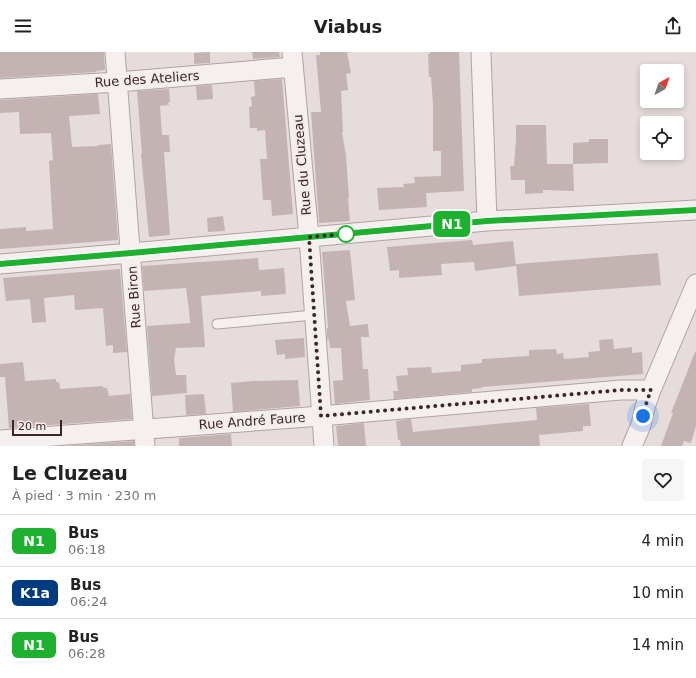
<!DOCTYPE html>
<html lang="fr">
<head>
<meta charset="utf-8">
<style>
  :root { --surface:#fff; --page:#f6f6f6; --text:#222; --muted:#767676; --line:#e0e0e0 }
  body { margin:0; font-family:"DejaVu Sans",sans-serif; background:var(--page); color:var(--text); height:100vh; display:flex; flex-direction:column; font-size:15px; white-space:nowrap }
  * { box-sizing:border-box; margin:0 }
  p { font-size:13px; color:var(--muted) }
  .icon { flex:none; width:22px; height:22px; fill:none; stroke:currentColor; stroke-width:2; stroke-linecap:round; stroke-linejoin:round }
  .map { position:relative; height:394px; overflow:hidden }
  .drawer { display:flex; flex-direction:column; background:var(--surface); flex:1 }
  .drawer>* { flex:none }
  .badge { padding:0 8px; border-radius:6px; font-size:14px; line-height:26px }
  .needle { width:26px; rotate:40deg }
  .buttons { position:absolute; left:640px; top:12px; display:grid; gap:8px }
  .buttons a { display:grid; place-items:center; width:44px; height:44px; border-radius:4px; background:var(--surface); box-shadow:0 2px 6px #0003; font-size:20px }
  .scale { position:absolute; left:12px; bottom:10px; width:50px; box-sizing:border-box; padding-left:4px; border:2px solid #3d2626; border-top:0; font-size:11px; line-height:14px; white-space:nowrap; color:#3d2626; -webkit-text-stroke:3px #f4ebeb; paint-order:stroke }
  .you { position:absolute; width:20px; height:20px; margin:-10px; border:3px solid #fff; border-radius:50%; background:#1a73e8; box-shadow:0 0 0 6px #1a73e833 }
  .map>.badge { position:absolute; translate:-50% -50%; box-shadow:0 0 0 2px #fff }
  .round { display:grid; place-items:center; flex:none; width:42px; height:42px; border-radius:4px; background:var(--page) }
  .headline { display:flex; align-items:center; justify-content:space-between; height:68px; padding:0 12px }
  h1 { font-size:19px; font-weight:600; line-height:30px }
  ul { padding:0; list-style:none }
  li { display:flex; align-items:center; gap:12px; height:52px; padding:0 12px; border-top:1px solid var(--line) }
  li div { flex:1 }
  li b { display:block; font-size:15px }
  li em { font-style:normal }
  li .badge { min-width:44px; font-weight:700; text-align:center }
  header { display:flex; justify-content:space-between; align-items:center; height:52px; padding:0 12px; background:var(--surface); font-size:18px; font-weight:600 }
  .map>svg:first-child { display:block }
</style>
</head>
<body>
<header><svg class="icon" aria-label="menu" viewBox="0 0 24 24"><path d="M4 6h16M4 12h16M4 18h16"/></svg>Viabus<svg class="icon" aria-label="share" viewBox="0 0 24 24"><path d="M12 15V3M7 8l5-5 5 5M5 13v7h14v-7"/></svg></header>
<div class="map">
<svg width="696" height="394" viewBox="0 0 696 394">
  <rect width="100%" height="100%" fill="#e6dcdc"/>
  <path fill="#c3b4b3" d="M 0,0 L 104,0 L 105,18 L 96,19 L 97,20 L 0,26 Z
    M 210,0 L 210,11 L 194,12 L 194,1 Z
    M 252,0 L 279,0 L 280,5 L 253,7 Z
    M 320,0 L 347,0 L 351,21 L 346,22 L 348,38 L 341,39 L 343,80 L 342,80 L 346,104 L 349,146 L 348,146 L 350,169 L 319,171 L 311,60 L 321,60 L 316,3 L 320,3 Z
    M 430,0 L 459,0 L 464,139 L 426,141 L 427,155 L 379,158 L 377,136 L 404,135 L 403,132 L 415,131 L 414,125 L 441,124 L 441,99 L 433,99 L 433,53 L 431,25 L 429,25 L 428,2 L 430,2 Z
    M 282,27 L 293,162 L 272,164 L 271,148 L 263,148 L 260,107 L 267,107 L 265,78 L 257,79 L 257,76 L 250,76 L 249,55 L 252,54 L 251,45 L 255,44 L 254,29 Z
    M 212,33 L 213,47 L 197,48 L 196,34 Z
    M 169,37 L 170,50 L 168,50 L 169,53 L 160,54 L 162,83 L 169,83 L 170,100 L 164,100 L 170,183 L 149,185 L 141,102 L 142,102 L 137,39 Z
    M 98,42 L 100,62 L 69,64 L 72,95 L 98,94 L 98,93 L 111,92 L 118,188 L 0,197 L 0,177 L 26,175 L 26,179 L 53,177 L 49,109 L 53,108 L 51,81 L 20,82 L 19,60 L 0,61 L 0,48 Z
    M 516,73 L 546,73 L 547,112 L 573,112 L 574,139 L 543,138 L 543,141 L 525,142 L 525,128 L 511,128 L 510,114 L 514,114 L 516,88 Z
    M 589,87 L 608,87 L 608,111 L 573,112 L 573,91 L 589,90 Z
    M 223,164 L 225,179 L 208,180 L 207,166 Z
    M 472,188 L 473,193 L 513,189 L 516,214 L 475,219 L 474,210 L 441,212 L 442,223 L 399,226 L 399,218 L 390,219 L 387,195 Z
    M 350,198 L 355,248 L 346,249 L 350,274 L 368,272 L 369,285 L 361,285 L 363,317 L 368,317 L 370,348 L 335,352 L 333,329 L 343,328 L 341,296 L 330,296 L 329,287 L 327,288 L 327,276 L 328,276 L 322,200 Z
    M 658,201 L 661,233 L 519,244 L 516,212 Z
    M 258,206 L 259,218 L 284,216 L 286,242 L 261,244 L 261,239 L 201,244 L 205,295 L 176,296 L 174,308 L 176,323 L 186,323 L 187,341 L 152,344 L 147,274 L 190,271 L 189,258 L 186,236 L 144,239 L 142,214 Z
    M 120,217 L 127,300 L 113,301 L 113,293 L 106,294 L 103,256 L 75,258 L 74,243 L 44,246 L 46,270 L 32,271 L 30,247 L 6,249 L 3,226 Z
    M 304,286 L 305,305 L 285,307 L 285,302 L 277,303 L 275,288 Z
    M 613,287 L 614,297 L 632,295 L 632,301 L 642,300 L 643,322 L 482,335 L 482,336 L 472,337 L 472,340 L 394,347 L 393,339 L 398,339 L 396,324 L 408,323 L 407,316 L 431,315 L 432,321 L 461,319 L 461,313 L 482,311 L 482,307 L 529,304 L 529,298 L 556,297 L 557,302 L 563,301 L 564,307 L 589,305 L 588,300 L 600,299 L 599,288 Z
    M 695,300 L 696,300 L 696,374 L 691,391 L 684,389 L 682,394 L 661,394 L 673,361 L 671,361 Z
    M 23,310 L 25,329 L 56,327 L 56,330 L 59,330 L 60,337 L 103,334 L 103,336 L 107,336 L 109,344 L 130,342 L 132,367 L 9,376 L 5,325 L 0,325 L 0,312 Z
    M 298,328 L 300,354 L 233,360 L 231,331 L 253,329 Z
    M 204,342 L 206,362 L 186,363 L 185,343 Z
    M 589,352 L 591,374 L 583,374 L 583,379 L 539,383 L 540,394 L 401,394 L 400,388 L 398,388 L 396,369 L 411,367 L 413,380 L 537,368 L 536,356 Z
    M 364,371 L 366,394 L 338,394 L 336,374 Z
    M 231,382 L 232,394 L 179,394 L 179,386 Z
    M 134,389 L 134,394 L 67,394 Z"/>
  <g fill="none" stroke-linecap="round" stroke-linejoin="round">
    <g stroke="#b0a2a2" stroke-width="11">
      <path id="service" d="M 217,272 L 314,263"/>
    </g>
    <g stroke="#b0a2a2" stroke-width="21">
      <path id="minor" d="M 115,0 L 145,394
        M 292,0 L 309,185 L 324,394
        M 481,0 L 487,169
        M 0,37 L 118,30 L 293,15
        M 0,212 L 131,201 L 487,169 L 696,158
        M 0,388 L 321,364 L 621,338 L 651,338
        M 632,394 L 641,373 L 645,355 L 651,338 L 696,232"/>
    </g>
    <use href="#service" stroke="#f5efef" stroke-width="9"/>
    <use href="#minor" stroke="#f5efef" stroke-width="19"/>
  </g>
  <g fill="none" stroke-linecap="round" stroke-linejoin="round">
    <g stroke="#fff" stroke-width="9">
      <path id="line" d="M 0,212 L 131,201 L 487,169 L 696,158"/>
    </g>
    <use href="#line" stroke="#1eb12f" stroke-width="6"/>
    <path stroke="#3d2626" stroke-width="4" stroke-dasharray="0 7.2" d="M 346,182 L 309,185 L 321,364 L 621,338 L 651,338 L 645,355 L 643,364"/>
  </g>
  <circle fill="#fff" stroke="#1eb12f" stroke-width="2" cx="346" cy="182" r="8"/>
  <g text-anchor="middle" dominant-baseline="central" stroke-width="3" stroke-linejoin="round" paint-order="stroke">
    <g font-size="13" fill="#3d2626" stroke="#f4ebeb">
      <text transform="translate(147 27) rotate(-4)">Rue des Ateliers</text>
      <text transform="translate(302 113) rotate(-95)">Rue du Cluzeau</text>
      <text transform="translate(134 245) rotate(-94)">Rue Biron</text>
      <text transform="translate(252 369) rotate(-4)">Rue André Faure</text>
    </g>
  </g>
</svg>
<div class="buttons">
<a><svg class="needle" viewBox="-14 -14 28 28"><path d="M0-13l5 13h-10z" fill="#e53935"/><path d="M0 13l5-13h-10z" fill="#767676"/></svg></a>
<a><svg class="icon" aria-label="locate" viewBox="0 0 24 24"><circle cx="12" cy="12" r="6"/><path d="M12 2v4M12 18v4M2 12h4M18 12h4"/></svg></a>
</div>
<div class="scale">20 m</div>
<div class="you" style="left:643px;top:364px"></div>
<b class="badge" style="left:452px;top:172px;background:#1eb12f;color:#fff">N1</b>
</div>
<section class="drawer">
<div class="headline"><div><h1>Le Cluzeau</h1><p>À pied · 3 min · 230 m</p></div><a class="round"><svg class="icon" aria-label="heart" viewBox="0 0 24 24"><path d="M12 20l-8-8c-3-5 5-10 8-4 3-6 11-1 8 4z"/></svg></a></div>
<ul>
<li><span class="badge" style="background:#1eb12f;color:#fff">N1</span><div><b>Bus</b><p>06:18</p></div><em>4 min</em></li>
<li><span class="badge" style="background:#003b80;color:#fff">K1a</span><div><b>Bus</b><p>06:24</p></div><em>10 min</em></li>
<li><span class="badge" style="background:#1eb12f;color:#fff">N1</span><div><b>Bus</b><p>06:28</p></div><em>14 min</em></li>
</ul>
</section>
</body>
</html>
